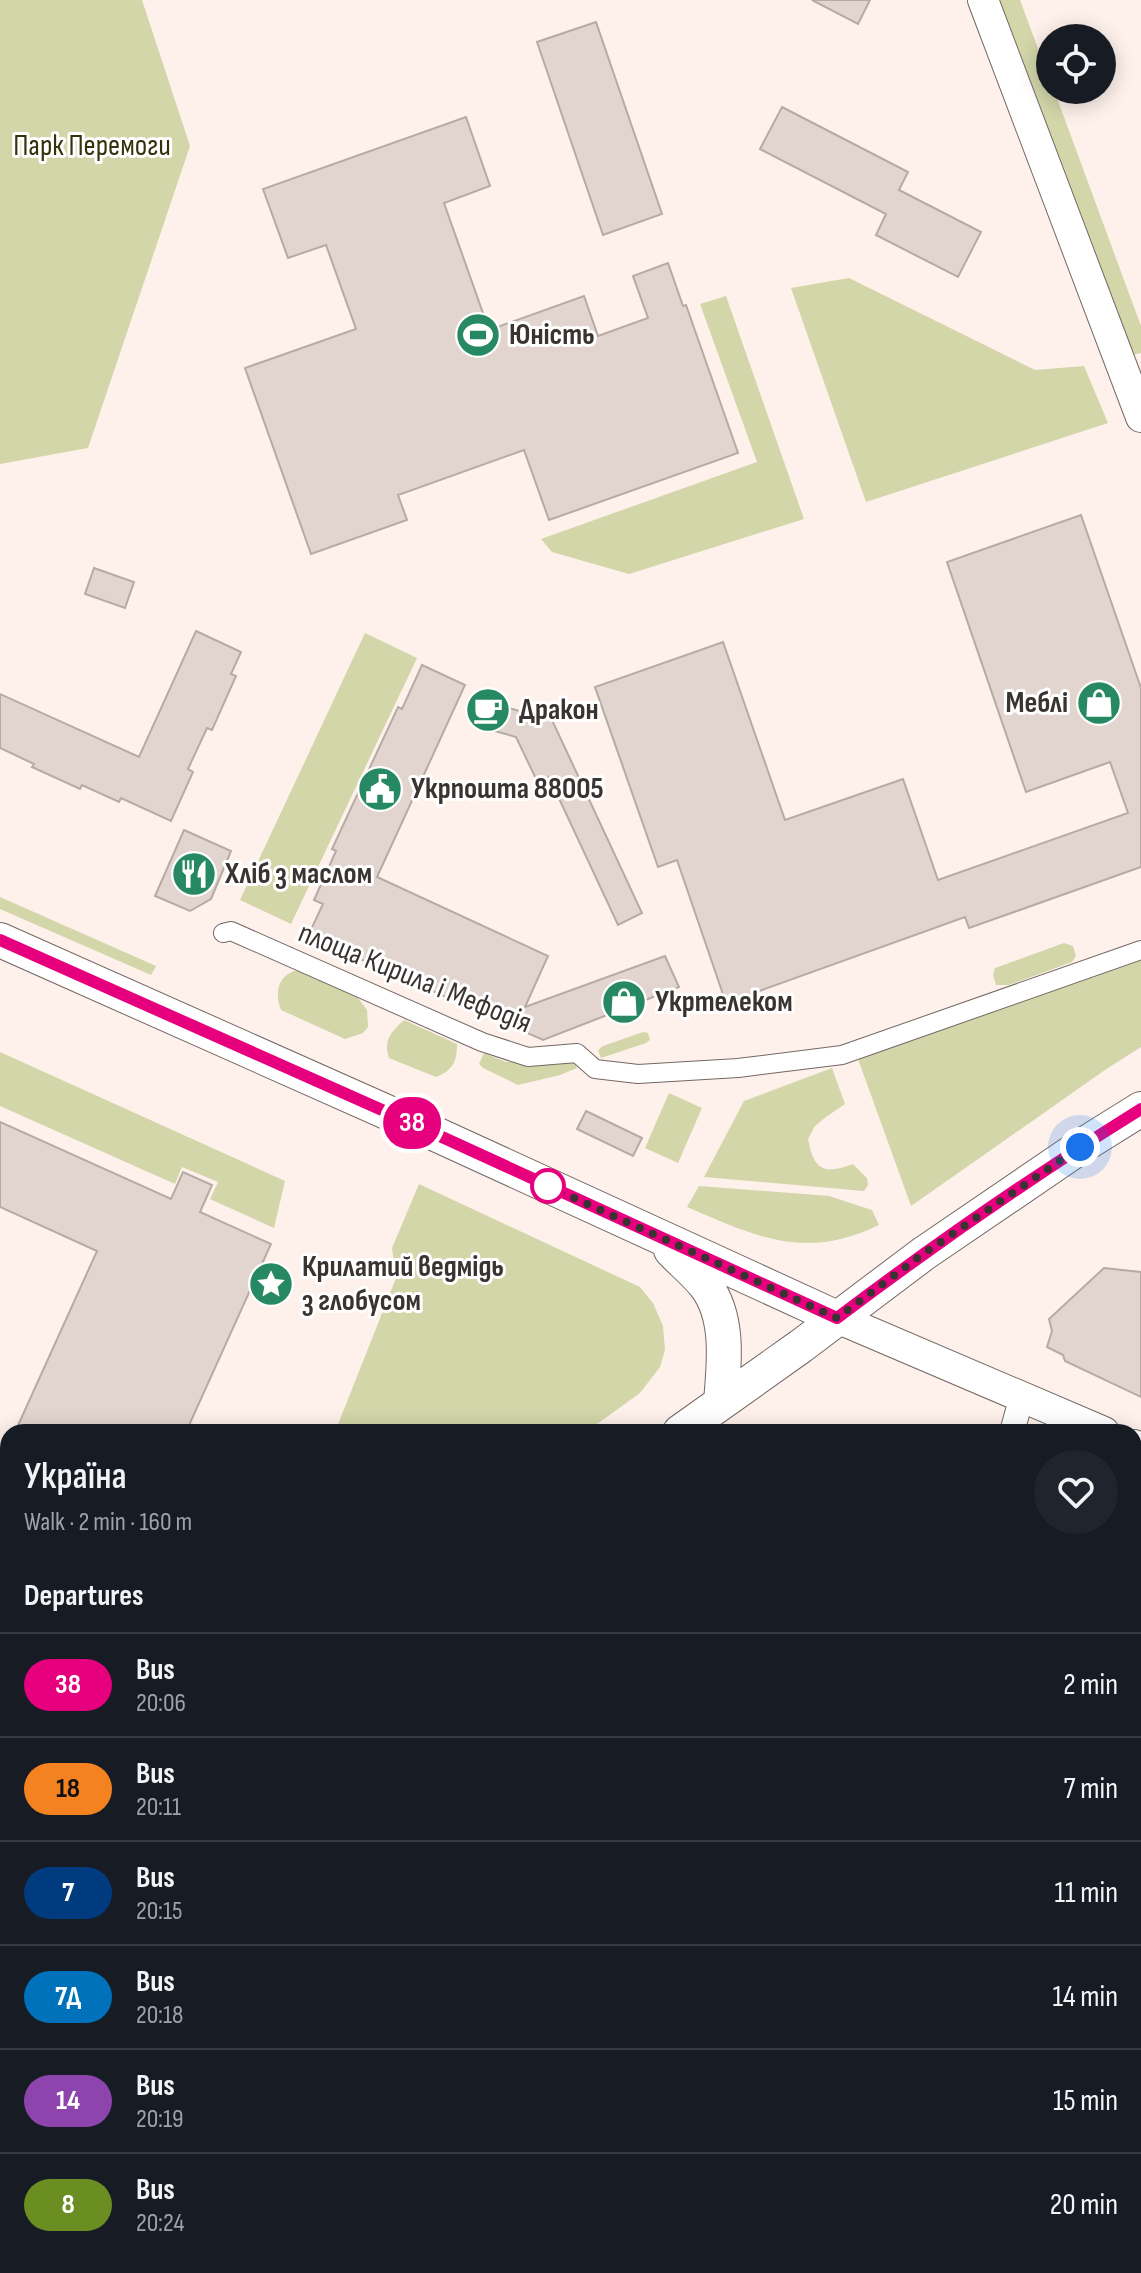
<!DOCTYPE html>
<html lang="en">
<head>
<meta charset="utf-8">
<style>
  :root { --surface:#171b24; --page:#20242c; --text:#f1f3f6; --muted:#9ea1a6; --line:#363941 }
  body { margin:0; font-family:"Sofia Sans Condensed",sans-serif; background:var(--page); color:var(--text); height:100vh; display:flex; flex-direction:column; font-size:30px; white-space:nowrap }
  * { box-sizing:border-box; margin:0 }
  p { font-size:26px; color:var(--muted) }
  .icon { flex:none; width:44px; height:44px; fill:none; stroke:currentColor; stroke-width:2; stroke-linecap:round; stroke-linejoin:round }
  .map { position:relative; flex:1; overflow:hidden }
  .drawer { position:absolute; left:0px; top:1424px; width:1142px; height:850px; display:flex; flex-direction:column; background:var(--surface); border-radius:24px 24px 0 0; box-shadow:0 4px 20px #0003 }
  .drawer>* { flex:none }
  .badge { padding:0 16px; border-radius:26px; font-size:28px; line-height:52px }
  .tools { position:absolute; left:1036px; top:24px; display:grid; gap:16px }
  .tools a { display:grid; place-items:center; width:80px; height:80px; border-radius:50%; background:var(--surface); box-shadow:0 4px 20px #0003; font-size:40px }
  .you { position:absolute; width:40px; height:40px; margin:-20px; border:6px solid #fff; border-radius:50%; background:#1a73e8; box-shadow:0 0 0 12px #1a73e833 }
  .map>.badge { position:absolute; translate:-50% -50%; box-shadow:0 0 0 4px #fff }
  h2 { padding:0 24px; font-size:30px; line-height:72px }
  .round { display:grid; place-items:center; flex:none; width:84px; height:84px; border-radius:42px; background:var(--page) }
  .headline { display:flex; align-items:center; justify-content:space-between; height:136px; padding:0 24px }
  h1 { font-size:38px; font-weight:600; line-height:60px }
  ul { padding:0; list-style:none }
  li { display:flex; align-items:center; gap:24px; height:104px; padding:0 24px; border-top:2px solid var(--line) }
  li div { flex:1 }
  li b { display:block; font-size:30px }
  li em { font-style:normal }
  li .badge { min-width:88px; font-weight:700; text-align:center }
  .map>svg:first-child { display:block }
</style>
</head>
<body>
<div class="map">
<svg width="1141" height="2273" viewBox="0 0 1141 2273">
  <rect width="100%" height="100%" fill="#fef1eb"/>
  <path fill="#d2d6a9" d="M 0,0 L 142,0 L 190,146 L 88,448 L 0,464 Z
    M 999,0 L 1020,0 L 1050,81 L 1050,90 L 1054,90 L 1141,326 L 1141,353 L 1132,355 Z
    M 849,278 L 1035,370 L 1084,366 L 1108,423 L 866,502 L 791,288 Z
    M 726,296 L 804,519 L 629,574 L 552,552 L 541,539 L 757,462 L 700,304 Z
    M 365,633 L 417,658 L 291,924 L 240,900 Z
    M 0,897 L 156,966 L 151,975 L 0,909 Z
    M 1064,943 L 1073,946 L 1076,956 L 1072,962 L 1009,985 L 996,985 L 993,975 L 995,968 Z
    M 1141,960 L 1141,1047 L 1105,1070 L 911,1206 L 858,1059 Z
    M 299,970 L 358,998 L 367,1010 L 368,1027 L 363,1033 L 345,1039 L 281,1010 C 274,992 278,974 299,970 Z
    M 404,1020 L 457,1044 C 457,1062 453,1070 436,1077 L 389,1058 C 383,1040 391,1032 404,1020 Z
    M 643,1032 L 648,1033 L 650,1040 L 646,1043 L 601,1058 L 598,1050 L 603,1046 Z
    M 0,1052 L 285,1181 L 274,1228 L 210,1199 L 218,1182 L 182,1167 L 175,1184 L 0,1106 Z
    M 484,1053 L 506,1062 L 573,1059 L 577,1068 L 560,1075 L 518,1085 L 483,1068 L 479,1064 Z
    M 832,1068 L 845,1104 L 826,1117 L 815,1126 L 808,1139 C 814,1170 823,1175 853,1164 L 867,1178 L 868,1185 L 864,1191 L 704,1177 L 744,1101 Z
    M 669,1093 L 702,1108 L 678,1163 L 645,1148 Z
    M 419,1184 L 640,1287 L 653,1303 L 663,1326 L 665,1350 L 660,1367 L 640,1393 L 586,1432 L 335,1432 L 396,1278 L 392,1248 Z
    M 699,1186 L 829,1196 L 872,1210 L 879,1225 C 805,1261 757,1237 687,1207 Z"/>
  <path fill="#e2d5d0" stroke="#b6aaa4" stroke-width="2" d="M 812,0 L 870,0 L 858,24 Z
    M 596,22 L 662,214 L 603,235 L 537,42 Z
    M 782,107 L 908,172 L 899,190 L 981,232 L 958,277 L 876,235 L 886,214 L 760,149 Z
    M 466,117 L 490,186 L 444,203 L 489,330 L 584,296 L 598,336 L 648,318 L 633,276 L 668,263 L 683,306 L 686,305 L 738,453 L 549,520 L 524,450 L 398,495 L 407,520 L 311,554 L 245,368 L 356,329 L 326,245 L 288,258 L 263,189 Z
    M 1081,515 L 1141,688 L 1141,867 L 969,928 L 965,917 L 726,1003 L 677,860 L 658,867 L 595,687 L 723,642 L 785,820 L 903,779 L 938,880 L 1128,813 L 1110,762 L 1026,792 L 947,562 Z
    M 94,568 L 134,582 L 125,608 L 85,594 Z
    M 196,631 L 241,652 L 231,674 L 236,676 L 212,730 L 207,728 L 188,769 L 193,772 L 171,821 L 121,798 L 119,802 L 82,785 L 80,789 L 32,767 L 34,764 L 0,748 L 0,694 L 139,757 Z
    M 422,665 L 465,685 L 377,877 L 548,956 L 525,1007 L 665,956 L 679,987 L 543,1040 L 308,936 L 323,904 L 314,900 L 336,851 L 332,849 L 398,707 L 402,709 Z
    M 498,705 L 552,720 L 642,913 L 618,925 L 549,777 L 538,783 L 516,737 L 491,730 Z
    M 184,830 L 231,851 L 211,899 L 190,911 L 155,896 Z
    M 586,1111 L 642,1138 L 633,1156 L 577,1129 Z
    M 0,1122 L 171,1199 L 183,1172 L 212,1185 L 200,1212 L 271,1244 L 186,1432 L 15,1432 L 97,1251 L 0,1207 Z
    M 1104,1268 L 1141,1272 L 1141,1397 L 1065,1361 L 1063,1355 L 1047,1347 L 1052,1331 L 1049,1319 Z"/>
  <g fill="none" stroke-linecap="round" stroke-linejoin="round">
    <g stroke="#736863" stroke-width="20">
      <path id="pedestrian" d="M 223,933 L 231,931 L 482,1042 L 528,1057 L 577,1053 L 595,1069 L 638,1074 L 738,1068 L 842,1055 L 1141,950"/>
    </g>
    <g stroke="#736863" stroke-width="26">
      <path id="minor" d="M 1012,1432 L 1022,1396
        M 1134,1582 L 1141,1584
        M 0,1678 L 8,1682"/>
    </g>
    <g stroke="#736863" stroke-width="32">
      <path id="tertiary" d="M 983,0 L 1141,417
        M 837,1318 L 1104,1432
        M 1134,1445 L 1141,1448"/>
    </g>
    <g stroke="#736863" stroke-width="36">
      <path id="secondary" d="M 0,940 L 418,1126 L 837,1318
        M 671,1250 C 682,1262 696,1273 706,1286 C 730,1318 724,1365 721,1402
        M 680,1432 L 801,1346 L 923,1254 L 1080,1147 L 1141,1109
        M 0,2033 L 8,2024"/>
    </g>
    <use href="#pedestrian" stroke="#fff" stroke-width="18"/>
    <use href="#minor" stroke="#fff" stroke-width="24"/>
    <use href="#tertiary" stroke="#fff" stroke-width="30"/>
    <use href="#secondary" stroke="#fff" stroke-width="34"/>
  </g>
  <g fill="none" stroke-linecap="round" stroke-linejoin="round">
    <g stroke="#fff" stroke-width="18">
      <path id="line" d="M 0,940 L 418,1126 L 837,1318 C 935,1244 1036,1174 1141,1109"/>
    </g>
    <use href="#line" stroke="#e6007e" stroke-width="12"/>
    <path stroke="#393432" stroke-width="8" stroke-dasharray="0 14.4" d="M 548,1186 L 837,1318 L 923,1254 L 1080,1147"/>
  </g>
  <defs>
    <g id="stadium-disc" transform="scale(2.3)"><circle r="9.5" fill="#268963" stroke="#fff"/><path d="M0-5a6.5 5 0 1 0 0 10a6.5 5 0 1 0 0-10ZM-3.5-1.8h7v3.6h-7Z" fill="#fff"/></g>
    <g id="shop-disc" transform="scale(2.3)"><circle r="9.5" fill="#268963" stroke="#fff"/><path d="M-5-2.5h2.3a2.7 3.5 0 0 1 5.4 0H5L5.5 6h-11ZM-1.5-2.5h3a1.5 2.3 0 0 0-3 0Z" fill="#fff"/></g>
    <g id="cafe-disc" transform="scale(2.3)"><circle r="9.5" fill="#268963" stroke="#fff"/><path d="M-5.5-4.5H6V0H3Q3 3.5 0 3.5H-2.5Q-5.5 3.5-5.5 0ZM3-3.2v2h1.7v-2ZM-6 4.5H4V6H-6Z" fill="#fff"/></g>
    <g id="civic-disc" transform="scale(2.3)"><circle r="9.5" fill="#268963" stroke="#fff"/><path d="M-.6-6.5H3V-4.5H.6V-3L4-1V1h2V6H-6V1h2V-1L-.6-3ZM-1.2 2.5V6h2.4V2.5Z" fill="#fff"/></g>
    <g id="restaurant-disc" transform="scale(2.3)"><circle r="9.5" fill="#268963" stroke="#fff"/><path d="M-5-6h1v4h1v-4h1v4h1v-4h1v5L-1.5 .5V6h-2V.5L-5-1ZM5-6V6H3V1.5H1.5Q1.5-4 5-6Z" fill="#fff"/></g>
    <g id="sight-disc" transform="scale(2.3)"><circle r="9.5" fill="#268963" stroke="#fff"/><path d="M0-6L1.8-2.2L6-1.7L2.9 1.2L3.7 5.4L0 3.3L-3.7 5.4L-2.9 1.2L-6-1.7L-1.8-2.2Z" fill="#fff"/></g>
  </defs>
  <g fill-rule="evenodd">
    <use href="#stadium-disc" x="478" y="335"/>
    <use href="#shop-disc" x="1099" y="703"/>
    <use href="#cafe-disc" x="488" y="710"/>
    <use href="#civic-disc" x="380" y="789"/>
    <use href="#restaurant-disc" x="194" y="874"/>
    <use href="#shop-disc" x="624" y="1002"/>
    <use href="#sight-disc" x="271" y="1284"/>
  </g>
  <circle fill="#fff" stroke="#e6007e" stroke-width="4" cx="548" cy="1186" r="16"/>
  <g text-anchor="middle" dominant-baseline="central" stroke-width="6" stroke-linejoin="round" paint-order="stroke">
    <g font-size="30" fill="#32330b" stroke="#fff">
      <text x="92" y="146">Парк Перемоги</text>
    </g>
    <g font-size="30" font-weight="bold" fill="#393432" stroke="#fff" text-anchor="start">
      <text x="509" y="335">Юність</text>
      <text x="1068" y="703" text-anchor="end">Меблi</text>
      <text x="519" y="710">Дракон</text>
      <text x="411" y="789">Укрпошта 88005</text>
      <text x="225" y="874">Хліб з маслом</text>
      <text x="655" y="1002">Укртелеком</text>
      <text x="302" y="1267">Крилатий ведмідь<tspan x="302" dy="34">з глобусом</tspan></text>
    </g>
    <g font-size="30" fill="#393432" stroke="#fff">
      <text transform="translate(415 978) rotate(22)">площа Кирила і Мефодія</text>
    </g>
  </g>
</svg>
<div class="tools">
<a><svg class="icon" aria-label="locate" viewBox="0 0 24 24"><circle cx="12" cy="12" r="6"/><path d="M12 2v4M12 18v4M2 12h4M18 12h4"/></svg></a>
</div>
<div class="you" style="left:1080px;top:1147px"></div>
<b class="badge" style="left:412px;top:1123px;background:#e6007e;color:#fff">38</b>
<section class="drawer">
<div class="headline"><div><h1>Україна</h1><p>Walk · 2 min · 160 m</p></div><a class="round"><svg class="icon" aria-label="heart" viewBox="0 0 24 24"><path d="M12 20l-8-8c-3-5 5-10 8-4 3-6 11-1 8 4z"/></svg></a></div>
<h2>Departures</h2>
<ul>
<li><span class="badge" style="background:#e6007e;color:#fff">38</span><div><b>Bus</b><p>20:06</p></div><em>2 min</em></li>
<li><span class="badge" style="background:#f58220;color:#111">18</span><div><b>Bus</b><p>20:11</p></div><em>7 min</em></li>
<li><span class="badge" style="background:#003b80;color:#fff">7</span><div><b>Bus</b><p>20:15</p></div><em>11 min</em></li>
<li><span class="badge" style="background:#0072bc;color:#fff">7Д</span><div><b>Bus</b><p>20:18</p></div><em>14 min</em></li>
<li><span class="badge" style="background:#8e44ad;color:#fff">14</span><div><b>Bus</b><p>20:19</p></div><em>15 min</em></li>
<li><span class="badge" style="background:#6b8e23;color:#fff">8</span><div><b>Bus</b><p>20:24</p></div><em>20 min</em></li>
</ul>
</section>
</div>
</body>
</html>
